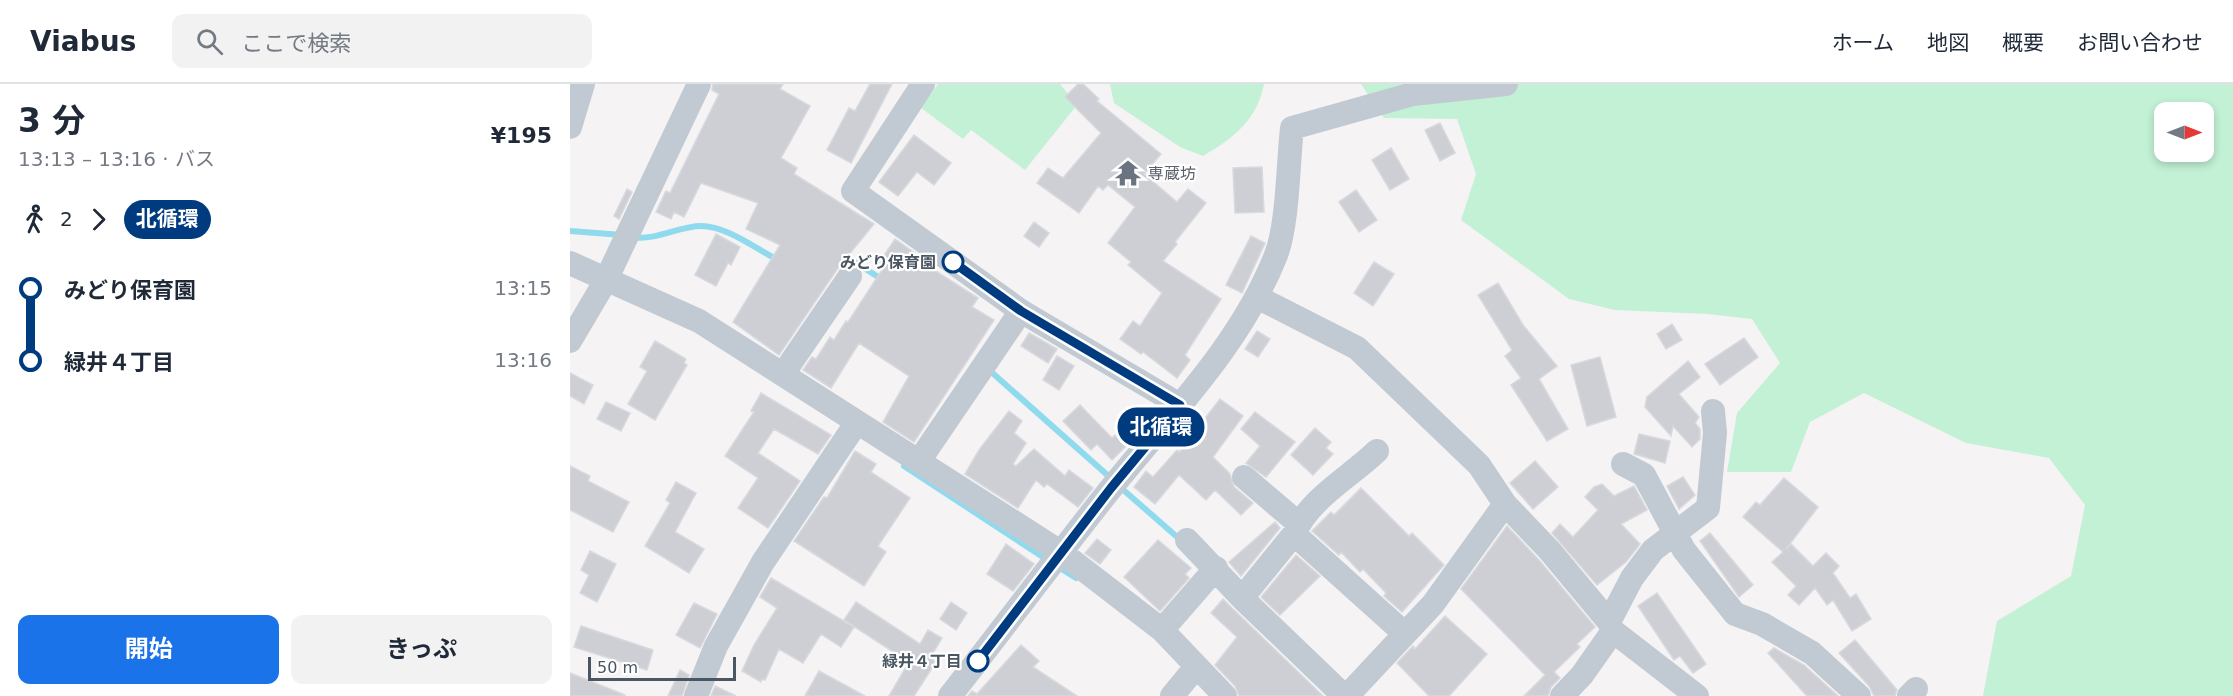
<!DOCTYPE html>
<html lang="ja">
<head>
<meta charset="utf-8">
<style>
  :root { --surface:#fff; --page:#f2f2f3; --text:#1f2937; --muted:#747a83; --line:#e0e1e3; --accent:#1a73e8 }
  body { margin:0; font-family:"DejaVu Sans","Noto Sans JP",sans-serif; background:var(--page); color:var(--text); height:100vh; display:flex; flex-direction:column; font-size:22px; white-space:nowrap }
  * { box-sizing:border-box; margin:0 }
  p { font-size:20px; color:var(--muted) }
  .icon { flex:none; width:33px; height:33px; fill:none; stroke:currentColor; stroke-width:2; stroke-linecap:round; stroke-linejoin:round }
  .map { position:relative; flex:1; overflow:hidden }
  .details { display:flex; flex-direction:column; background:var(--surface); width:570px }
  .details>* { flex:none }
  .badge { padding:0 12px; border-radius:20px; font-size:21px; line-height:39px }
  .needle { width:39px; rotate:90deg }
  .controls { position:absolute; left:1584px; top:18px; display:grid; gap:12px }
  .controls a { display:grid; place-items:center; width:60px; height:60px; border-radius:12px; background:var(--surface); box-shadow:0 3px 9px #0003; font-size:30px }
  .scale { position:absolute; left:18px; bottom:15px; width:148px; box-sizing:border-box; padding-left:6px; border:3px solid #4a5661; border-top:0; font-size:16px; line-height:21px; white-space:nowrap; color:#4a5661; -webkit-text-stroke:4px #fff; paint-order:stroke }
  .map>.badge { position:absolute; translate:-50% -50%; box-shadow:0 0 0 3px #fff }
  .legs { display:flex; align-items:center; gap:9px; height:66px; padding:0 18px; font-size:20px }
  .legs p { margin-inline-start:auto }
  .headline { display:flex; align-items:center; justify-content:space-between; height:102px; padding:0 18px }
  h1 { font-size:33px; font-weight:700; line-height:45px }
  .cta { display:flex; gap:12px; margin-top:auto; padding:12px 18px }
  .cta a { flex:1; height:69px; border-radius:12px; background:var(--accent); color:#fff; font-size:24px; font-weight:700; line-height:69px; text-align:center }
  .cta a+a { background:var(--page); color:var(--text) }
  ul { padding:0 18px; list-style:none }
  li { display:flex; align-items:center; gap:21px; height:72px; font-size:22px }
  li i { display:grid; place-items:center; width:9px; height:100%; margin:0 8px; background:currentColor }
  li i::after { content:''; width:15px; height:15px; margin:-8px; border:4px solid; border-radius:50%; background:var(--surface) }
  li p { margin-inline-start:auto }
  li:first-child i { background:linear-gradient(#0000 50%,currentColor 0) }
  li:last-child i { background:linear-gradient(currentColor 50%,#0000 0) }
  header { display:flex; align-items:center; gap:36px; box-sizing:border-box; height:84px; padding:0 30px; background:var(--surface); border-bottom:2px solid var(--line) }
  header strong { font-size:28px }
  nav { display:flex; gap:33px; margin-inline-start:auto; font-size:21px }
  .search { width:420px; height:54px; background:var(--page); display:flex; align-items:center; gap:15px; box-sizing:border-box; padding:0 21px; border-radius:12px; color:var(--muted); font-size:22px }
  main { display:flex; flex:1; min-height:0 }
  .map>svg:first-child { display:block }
</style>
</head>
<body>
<header>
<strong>Viabus</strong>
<div class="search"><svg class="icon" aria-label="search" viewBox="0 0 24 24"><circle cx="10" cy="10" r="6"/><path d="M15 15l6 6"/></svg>ここで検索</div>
<nav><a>ホーム</a><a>地図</a><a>概要</a><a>お問い合わせ</a></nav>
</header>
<main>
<section class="details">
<div class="headline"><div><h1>3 分</h1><p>13:13 – 13:16 · バス</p></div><b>¥195</b></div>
<div class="legs"><svg class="icon" aria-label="walk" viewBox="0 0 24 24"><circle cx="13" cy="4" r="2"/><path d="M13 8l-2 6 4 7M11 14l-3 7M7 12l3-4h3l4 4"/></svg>2<svg class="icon" aria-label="forward" viewBox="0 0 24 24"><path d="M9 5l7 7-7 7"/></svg><b class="badge" style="background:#003b80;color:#fff">北循環</b></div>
<ul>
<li><i style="color:#003b80"></i><b>みどり保育園</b><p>13:15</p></li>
<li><i style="color:#003b80"></i><b>緑井４丁目</b><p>13:16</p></li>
</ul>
<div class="cta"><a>開始</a><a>きっぷ</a></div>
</section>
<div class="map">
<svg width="1663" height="612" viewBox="0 0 1663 612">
  <rect width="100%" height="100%" fill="#f5f3f3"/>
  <path fill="#c3f1d5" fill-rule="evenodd" d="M 368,0 L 490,0 L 507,21 L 455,86 L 401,46 L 393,55 L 351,24 Z
    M 540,0 L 694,0 C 687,36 664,54 633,72 L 610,63 L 544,19 Z
    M 791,0 L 1663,0 L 1663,612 L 1413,612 L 1427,537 L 1501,492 L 1515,421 L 1479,374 L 1396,359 L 1294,309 L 1240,338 L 1221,388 L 1157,388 L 1167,329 L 1210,279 L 1182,235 L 1138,230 L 1045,226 L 999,215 L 891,136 L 906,90 L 887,35 L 814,34 ZM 1594,28 L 1634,28 L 1634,68 L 1594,68 Z"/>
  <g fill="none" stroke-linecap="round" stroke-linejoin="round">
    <path stroke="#90daee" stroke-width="6" d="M 0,147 L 52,151
      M 62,153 C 86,157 109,142 131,142 C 157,142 186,165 208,176
      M 270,169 L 313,196
      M 418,285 L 543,396
      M 334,382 L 479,477
      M 550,403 L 606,452
      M 487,482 L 506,494"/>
  </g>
  <path fill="#cdcfd5" stroke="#d7d9de" stroke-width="1.5" d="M 143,0 L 213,0 L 210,5 L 240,22 L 211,74 L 227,84 L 224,90 L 304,140 L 268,184 L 209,271 L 163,238 L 210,161 L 176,145 L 188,119 L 131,99 L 114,133 L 104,128 L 101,135 L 86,128 L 96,107 L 100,109 L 149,10 L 142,6 Z
    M 300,0 L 322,0 L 281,79 L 257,66 L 279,24 L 285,27 Z
    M 508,0 L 513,0 L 529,15 L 527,17 L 591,70 L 574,90 L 607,118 L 618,105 L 636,119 L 605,158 L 607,160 L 593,177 L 651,215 L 615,271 L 620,276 L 607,294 L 573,268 L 571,270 L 550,255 L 563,237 L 570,242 L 592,209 L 558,181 L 561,178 L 538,159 L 565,123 L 538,101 L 533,106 L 528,102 L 509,129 L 467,99 L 478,84 L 493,94 L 531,49 L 495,13 Z
    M 870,39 L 885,69 L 870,77 L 855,46 Z
    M 344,51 L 381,79 L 364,101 L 347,88 L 328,112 L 309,98 Z
    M 821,64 L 839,95 L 820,106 L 802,76 Z
    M 692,83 L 694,128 L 665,129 L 663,84 Z
    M 57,105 L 62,108 L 49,135 L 44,132 Z
    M 786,106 L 807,136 L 789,148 L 769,118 Z
    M 464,138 L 479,149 L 469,163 L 454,152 Z
    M 146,150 L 170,163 L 161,181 L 158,179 L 146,202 L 125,191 Z
    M 681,152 L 695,159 L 672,209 L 656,201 Z
    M 325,155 L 362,181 L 361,184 L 408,214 L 402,223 L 424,236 L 344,358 L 313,338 L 339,292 L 289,259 L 261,304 L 233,286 L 242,273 L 246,275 L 260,253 L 264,256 L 276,237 L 278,238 L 314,183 L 309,179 Z
    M 804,178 L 824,190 L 803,222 L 784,209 Z
    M 928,199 L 953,241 L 987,282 L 969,295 L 998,345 L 977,357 L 941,301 L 951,294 L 935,272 L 942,266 L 908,211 Z
    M 1102,240 L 1112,256 L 1096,265 L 1087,250 Z
    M 687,247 L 700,255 L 688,273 L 675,265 Z
    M 459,249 L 487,265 L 478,279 L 451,262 Z
    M 1174,254 L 1188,273 L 1150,301 L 1135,280 Z
    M 85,257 L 116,275 L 114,279 L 117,281 L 85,336 L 58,320 L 77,287 L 70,283 Z
    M 487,272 L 504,282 L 489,306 L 473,296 Z
    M 1030,273 L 1046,333 L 1017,342 L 1001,281 Z
    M 1118,277 L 1130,293 L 1109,310 L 1129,333 L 1125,339 L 1130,345 L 1130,355 L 1122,363 L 1103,342 L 1101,352 L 1075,323 L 1077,313 Z
    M 0,289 L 23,301 L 14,320 L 0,312 Z
    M 191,309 L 261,351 L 248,370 L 204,345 L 188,369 L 230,397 L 198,444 L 168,424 L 188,394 L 155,372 L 184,328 L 181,327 Z
    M 650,315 L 673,332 L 643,373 L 660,390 L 664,403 L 683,419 L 671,431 L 645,406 L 636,416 L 609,391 L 585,420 L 564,403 L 576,387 L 583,393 L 607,366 L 609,368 Z
    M 36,318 L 60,329 L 51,347 L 27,335 Z
    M 510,321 L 542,354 L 545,351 L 556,362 L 542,376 L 527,360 L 521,366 L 493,337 Z
    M 439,327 L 452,337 L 444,349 L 456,359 L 443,380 L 446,382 L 464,365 L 495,392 L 499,386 L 523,404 L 508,423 L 477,400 L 474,403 L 466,396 L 448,424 L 395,390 L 409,366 Z
    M 685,328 L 725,358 L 696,393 L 676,379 L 690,362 L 671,345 Z
    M 745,344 L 761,358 L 756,364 L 763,370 L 743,391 L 721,371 Z
    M 1069,350 L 1100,357 L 1095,379 L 1064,370 Z
    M 285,367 L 306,380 L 301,388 L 340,414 L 308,462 L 316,468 L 294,502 L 224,457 L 254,413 L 257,414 Z
    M 965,377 L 988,403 L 963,425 L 940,399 Z
    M 0,382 L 20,392 L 18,397 L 59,418 L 43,448 L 0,426 Z
    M 1113,393 L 1125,411 L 1109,425 L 1097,402 Z
    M 1214,394 L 1248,423 L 1216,465 L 1221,460 L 1243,482 L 1256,469 L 1269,482 L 1263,489 L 1280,514 L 1286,510 L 1301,535 L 1282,547 L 1263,516 L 1257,521 L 1245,504 L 1229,521 L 1218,511 L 1226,502 L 1202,478 L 1213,468 L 1173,433 L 1186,418 L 1190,421 Z
    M 106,398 L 126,409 L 105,448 L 134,465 L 119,489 L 75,462 L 100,419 L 96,416 Z
    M 1032,400 L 1044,412 L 1064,402 L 1077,426 L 1051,440 L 1070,460 L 1056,478 L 1027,501 L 982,449 L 990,440 L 1003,453 L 1028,426 L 1015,413 L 1024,403 Z
    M 791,404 L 839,452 L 842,449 L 874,481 L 832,528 L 814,512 L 816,509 L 793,485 L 790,488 L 771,468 L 769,471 L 742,447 L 761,428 L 764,431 Z
    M 705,438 L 710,444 L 671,492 L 659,478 Z
    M 937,442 L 969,476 L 1025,543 L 1007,560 L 1010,563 L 984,588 L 990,594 L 981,603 L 978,612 L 954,612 L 975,591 L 891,505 Z
    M 1140,449 L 1183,501 L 1169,513 L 1130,457 Z
    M 527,455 L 541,466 L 530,480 L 515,469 Z
    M 588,456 L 621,484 L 615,490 L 619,494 L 590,527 L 554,493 Z
    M 436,460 L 464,480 L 443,507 L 417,490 Z
    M 20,467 L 46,480 L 27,518 L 10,509 L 19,491 L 11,486 Z
    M 726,471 L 750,492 L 710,531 L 691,513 Z
    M 201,494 L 284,543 L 271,563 L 251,550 L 233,579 L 209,565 L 195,596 L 192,595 L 191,598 L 172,587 L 184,561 L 207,524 L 190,513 Z
    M 1087,509 L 1136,580 L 1123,589 L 1110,572 L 1104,576 L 1068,522 Z
    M 653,515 L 662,524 L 753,612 L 669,612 L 665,602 L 645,581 L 667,553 L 641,529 Z
    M 286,518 L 350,560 L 358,546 L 372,554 L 360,574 L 366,578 L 344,612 L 319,612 L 339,578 L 274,536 Z
    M 381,518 L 397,529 L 386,546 L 370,535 Z
    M 124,519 L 147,530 L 130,564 L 106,551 Z
    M 875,532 L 917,570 L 879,612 L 859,612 L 827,579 L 843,562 L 845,565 Z
    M 11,542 L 83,566 L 77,586 L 4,563 Z
    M 1285,556 L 1327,606 L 1325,612 L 1304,612 L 1299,602 L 1269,569 Z
    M 451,561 L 469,577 L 463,583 L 507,612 L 398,612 L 402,607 L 407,610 Z
    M 1204,564 L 1234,581 L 1268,612 L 1237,612 L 1198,569 Z
    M 110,586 L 119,591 L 112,612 L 98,612 Z
    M 249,587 L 295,612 L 235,612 Z
    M 0,589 L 55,611 L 55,612 L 0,612 Z
    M 145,602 L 166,612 L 141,612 Z"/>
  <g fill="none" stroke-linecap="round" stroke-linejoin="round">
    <path stroke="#c1cad2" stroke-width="24" d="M 353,0 L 283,107 L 451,227 L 610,321
      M 0,43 L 13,0
      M 0,179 L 129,237 L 492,469 L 592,546 L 655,612
      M 687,213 L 787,264 L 909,381 L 935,420 L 980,467 L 1039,538 L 1043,547 L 1127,612
      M 0,257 L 36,196 L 129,0
      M 213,290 L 280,192
      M 349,377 L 451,227
      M 1053,380 L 1074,391 L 1114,466 L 1165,530 L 1192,540 L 1242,569 L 1289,612
      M 674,393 L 729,440
      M 724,450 L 834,549
      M 617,456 L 672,514 L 774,612
      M 672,514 L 724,450 C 740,414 780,393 807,367
      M 1039,538 L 1062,494 L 1083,466 L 1138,424 L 1145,349 L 1143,327
      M 592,546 L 646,484
      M 126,612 L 146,562 L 193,478 L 287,338
      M 380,612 C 434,543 487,472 542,403 C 601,330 671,260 706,171 C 718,140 718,79 722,44 L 843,10 L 936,0
      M 602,612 L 626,583
      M 777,612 L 863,520 L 935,420
      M 992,612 L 1012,591 L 1043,547
      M 1339,612 L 1346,605"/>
  </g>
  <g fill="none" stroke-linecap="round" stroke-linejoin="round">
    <g stroke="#fff" stroke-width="14">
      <path id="line-1" d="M 383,178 L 451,227 L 610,321 L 541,404 L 408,577"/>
    </g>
    <use href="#line-1" stroke="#003b80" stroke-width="9"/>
  </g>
  <defs>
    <g id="temple-bare" transform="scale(2.07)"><path d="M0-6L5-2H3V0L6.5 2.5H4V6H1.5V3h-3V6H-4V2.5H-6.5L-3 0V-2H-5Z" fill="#6b7280" stroke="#fff" stroke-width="2.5" paint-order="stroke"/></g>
  </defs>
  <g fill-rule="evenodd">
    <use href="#temple-bare" x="558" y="89"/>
  </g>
  <g fill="#fff" stroke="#003b80" stroke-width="3">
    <circle cx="383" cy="178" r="10"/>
    <circle cx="408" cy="577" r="10"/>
  </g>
  <g text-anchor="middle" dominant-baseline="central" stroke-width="4.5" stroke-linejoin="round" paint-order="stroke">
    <g font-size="16" fill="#5b616d" stroke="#fff" text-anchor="start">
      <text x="578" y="89">専蔵坊</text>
    </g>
    <g font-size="16" font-weight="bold" fill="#4a5661" stroke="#fff" text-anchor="end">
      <text x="366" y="178">みどり保育園</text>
      <text x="392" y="577">緑井４丁目</text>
    </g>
  </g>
</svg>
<div class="controls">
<a><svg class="needle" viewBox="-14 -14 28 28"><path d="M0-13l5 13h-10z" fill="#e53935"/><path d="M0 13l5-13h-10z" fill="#747a83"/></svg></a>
</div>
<div class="scale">50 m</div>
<b class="badge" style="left:591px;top:343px;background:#003b80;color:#fff">北循環</b>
</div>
</main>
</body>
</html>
